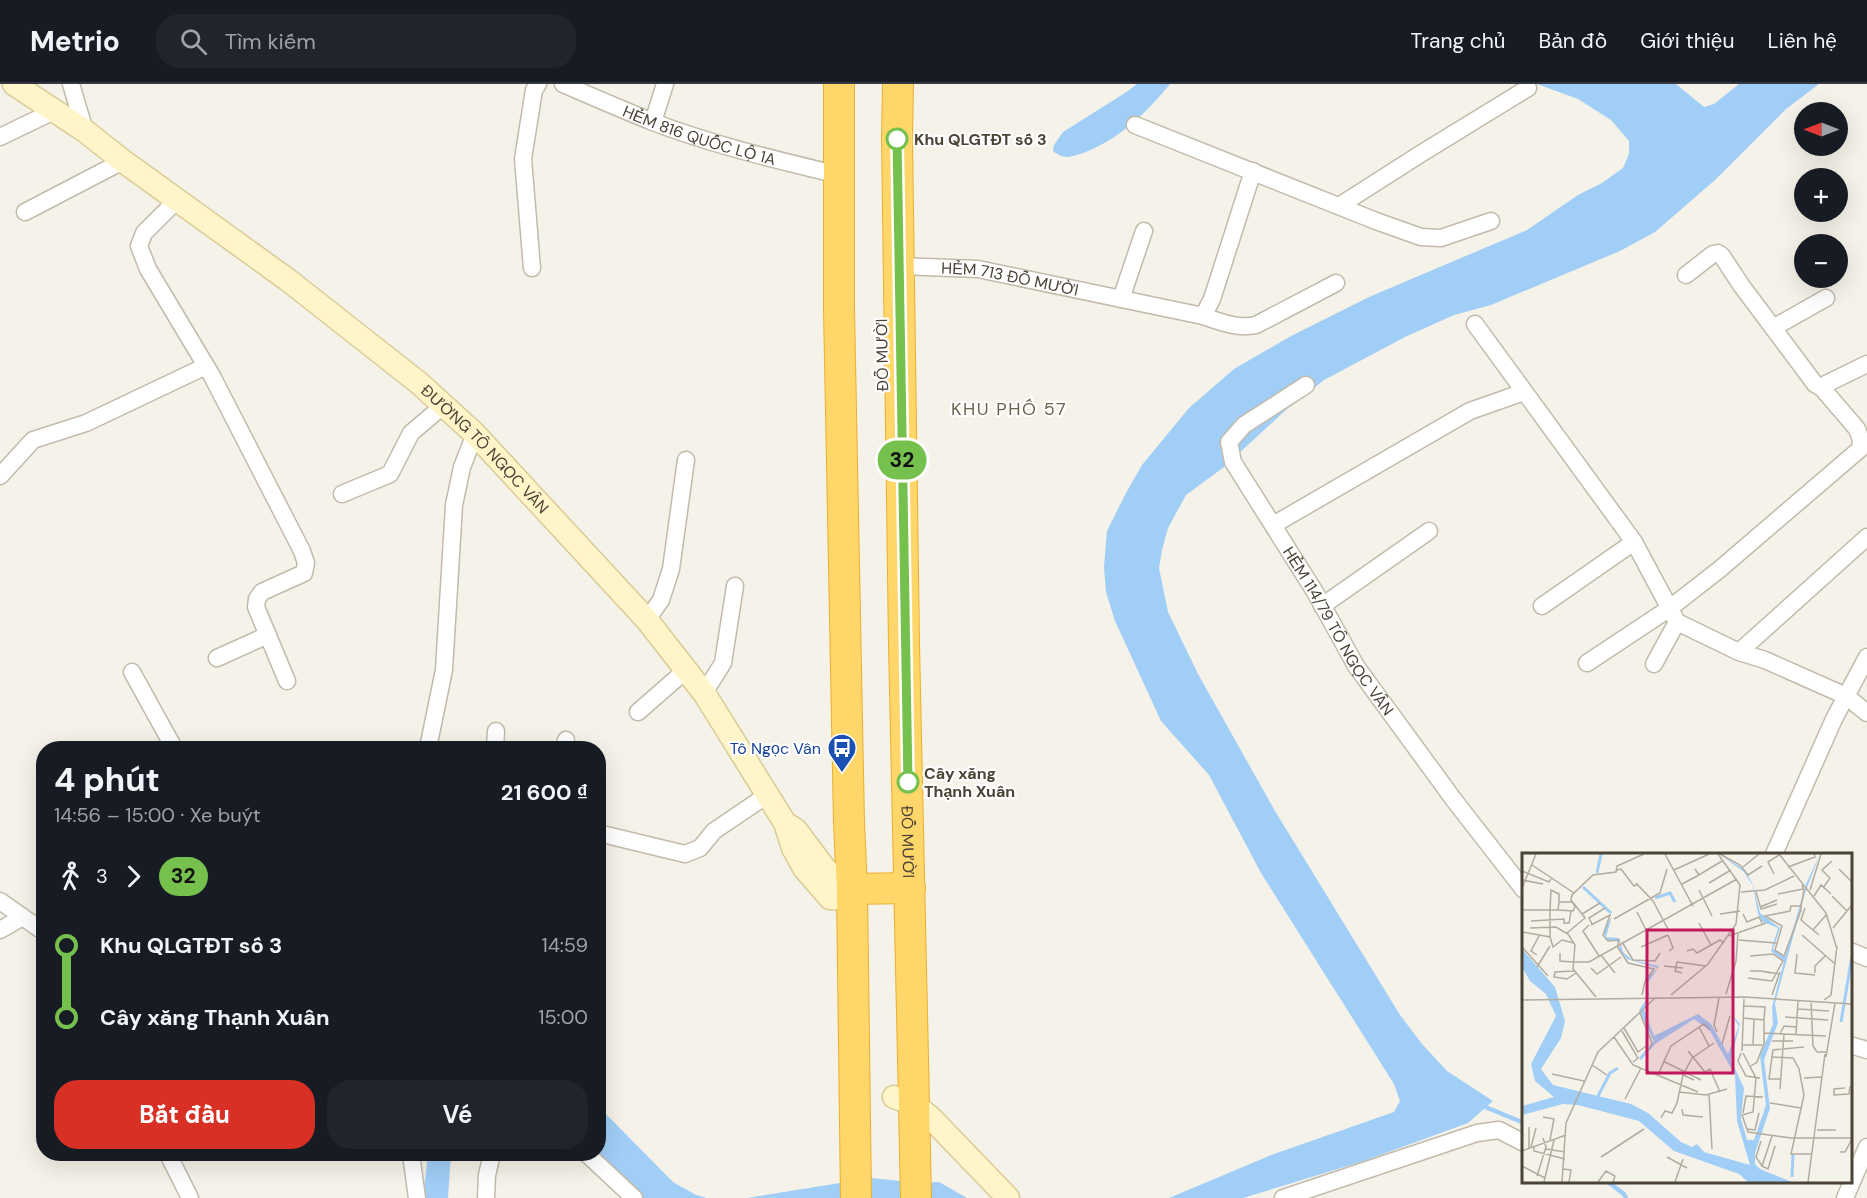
<!DOCTYPE html>
<html lang="vi">
<head>
<meta charset="utf-8">
<style>
  :root { --surface:#171b24; --page:#20242c; --text:#f1f3f6; --muted:#9ea1a6; --line:#363941; --accent:#d93025 }
  body { margin:0; font-family:"DM Sans",sans-serif; background:var(--page); color:var(--text); height:100vh; display:flex; flex-direction:column; font-size:22px; white-space:nowrap }
  * { box-sizing:border-box; margin:0 }
  p { font-size:20px; color:var(--muted) }
  .icon { flex:none; width:33px; height:33px; fill:none; stroke:currentColor; stroke-width:2; stroke-linecap:round; stroke-linejoin:round }
  .map { position:relative; flex:1; overflow:hidden }
  .sheet { position:absolute; left:36px; top:657px; width:570px; height:420px; display:flex; flex-direction:column; background:var(--surface); border-radius:24px; box-shadow:0 6px 24px #0002 }
  .sheet>* { flex:none }
  .badge { padding:0 12px; border-radius:20px; font-size:21px; line-height:39px }
  .needle { width:39px; rotate:270deg }
  .tools { position:absolute; left:1794px; top:18px; display:grid; gap:12px }
  .tools a { display:grid; place-items:center; width:54px; height:54px; border-radius:50%; background:var(--surface); box-shadow:0 6px 24px #0002; font-size:30px }
  .map>.badge { position:absolute; translate:-50% -50%; box-shadow:0 0 0 3px #fff }
  .legs { display:flex; align-items:center; gap:9px; height:66px; padding:0 18px; font-size:20px }
  .legs p { margin-inline-start:auto }
  .head { display:flex; align-items:center; justify-content:space-between; height:102px; padding:0 18px }
  h1 { font-size:33px; font-weight:700; line-height:45px }
  .action { display:flex; gap:12px; margin-top:auto; padding:12px 18px }
  .action a { flex:1; height:69px; border-radius:24px; background:var(--accent); color:#fff; font-size:24px; font-weight:700; line-height:69px; text-align:center }
  .action a+a { background:var(--page); color:var(--text) }
  ul { padding:0 18px; list-style:none }
  li { display:flex; align-items:center; gap:21px; height:72px; font-size:22px }
  li i { display:grid; place-items:center; width:9px; height:100%; margin:0 8px; background:currentColor }
  li i::after { content:''; width:15px; height:15px; margin:-8px; border:4px solid; border-radius:50%; background:var(--surface) }
  li p { margin-inline-start:auto }
  li:first-child i { background:linear-gradient(#0000 50%,currentColor 0) }
  li:last-child i { background:linear-gradient(currentColor 50%,#0000 0) }
  header { display:flex; align-items:center; gap:36px; box-sizing:border-box; height:84px; padding:0 30px; background:var(--surface); border-bottom:2px solid var(--line) }
  header strong { font-size:28px }
  nav { display:flex; gap:33px; margin-inline-start:auto; font-size:21px }
  .search { width:420px; height:54px; background:var(--page); display:flex; align-items:center; gap:15px; box-sizing:border-box; padding:0 21px; border-radius:24px; color:var(--muted); font-size:22px }
  .map>svg:first-child { display:block }
</style>
</head>
<body>
<header>
<strong>Metrio</strong>
<div class="search"><svg class="icon" aria-label="search" viewBox="0 0 24 24"><circle cx="10" cy="10" r="6"/><path d="M15 15l6 6"/></svg>Tìm kiếm</div>
<nav><a>Trang chủ</a><a>Bản đồ</a><a>Giới thiệu</a><a>Liên hệ</a></nav>
</header>
<div class="map">
<svg width="1867" height="1114" viewBox="0 0 1867 1114">
  <rect width="100%" height="100%" fill="#f5f2e9"/>
  <path fill="#a1cef6" d="M 1137,0 L 1170,0 C 1146,29 1120,55 1083,69 C 1071,73 1064,76 1053,67 L 1054,61 L 1063,48 L 1128,7 Z
    M 1537,0 L 1676,0 L 1704,23 L 1714,20 L 1739,0 L 1819,0 L 1786,25 L 1715,96 L 1655,148 L 1620,167 L 1491,221 L 1454,231 L 1405,253 L 1324,296 L 1287,325 L 1224,383 L 1186,411 L 1168,444 L 1162,466 L 1159,484 L 1168,528 L 1198,590 L 1275,727 L 1400,931 L 1422,960 L 1447,987 L 1493,1017 L 1468,1039 L 1364,1077 L 1243,1114 L 1169,1114 L 1274,1070 L 1394,1028 L 1400,1017 L 1394,1000 L 1261,789 L 1209,691 L 1161,637 L 1115,537 L 1106,508 L 1104,483 L 1107,447 L 1126,409 L 1142,381 L 1189,324 L 1234,285 L 1291,252 L 1369,213 L 1527,146 L 1578,111 L 1602,99 L 1623,84 L 1629,70 L 1629,57 L 1611,36 L 1578,15 Z
    M 598,1022 L 673,1098 L 696,1111 L 707,1114 L 639,1114 L 599,1069 Z
    M 428,1070 L 451,1070 L 448,1114 L 423,1114 Z
    M 871,1094 L 919,1099 L 939,1098 L 967,1114 L 747,1114 Z"/>
  <g fill="none" stroke-linecap="round" stroke-linejoin="round">
    <path stroke="#a1cef6" stroke-width="4.5" d="M 1483,1022 L 1524,1039
      M 1608,1098 L 1624,1110 L 1626,1114"/>
    <g stroke="#c2bbaa" stroke-width="19">
      <g id="street">
        <path d="M 71,0 L 85,47"/>
        <path id="s1" d="M 563,0 C 593,13 623,26 653,38 C 713,61 777,76 839,91"/>
        <path d="M 653,38 L 665,0"/>
        <path d="M 1135,41 L 1376,137 L 1421,153 L 1441,154 L 1491,137"/>
        <path d="M 0,53 L 54,27"/>
        <path d="M 177,116 L 144,149 L 139,162 L 148,185 L 212,292 L 302,467 L 306,479 L 304,489 L 262,508 L 257,515 L 256,523 L 287,597"/>
        <path d="M 1339,122 L 1422,69 L 1528,4"/>
        <path d="M 25,128 L 123,77"/>
        <path id="s2" d="M 899,182 L 978,185 L 1203,232 C 1221,238 1236,245 1256,241 L 1336,199"/>
        <path d="M 532,184 L 523,75 L 534,6 L 538,0"/>
        <path d="M 1686,191 L 1713,170 L 1718,169 L 1722,172 L 1741,201 L 1815,300 L 1822,304"/>
        <path d="M 1121,215 L 1144,147"/>
        <path d="M 1203,232 L 1212,215 L 1253,87"/>
        <path d="M 1475,240 L 1634,458 L 1677,538 L 1739,568 L 1765,576 L 1846,612 L 1867,629"/>
        <path d="M 1773,244 L 1826,214"/>
        <path id="s3" d="M 1306,301 L 1244,341 L 1229,358 L 1233,378 L 1315,508 L 1356,582 L 1454,716 L 1524,806"/>
        <path d="M 0,392 L 33,356 L 86,339 L 206,282"/>
        <path d="M 342,410 L 390,390 L 411,349 L 444,321"/>
        <path d="M 1273,441 L 1470,327 L 1524,308"/>
        <path d="M 1322,522 L 1429,447"/>
        <path d="M 1542,522 L 1634,458"/>
        <path d="M 647,536 L 661,516 L 671,485 L 686,376"/>
        <path d="M 1739,568 L 1867,453"/>
        <path d="M 217,574 L 268,551"/>
        <path d="M 1587,579 L 1670,524 L 1720,485 L 1860,365 L 1861,356 L 1857,345 L 1822,304 L 1826,300 L 1867,280"/>
        <path d="M 1654,580 L 1677,538"/>
        <path d="M 132,588 L 174,664"/>
        <path d="M 704,609 L 723,579 L 735,502"/>
        <path d="M 638,628 L 686,586"/>
        <path d="M 428,664 L 444,586 L 454,421 L 462,383 L 475,350"/>
        <path d="M 495,664 L 496,647"/>
        <path d="M 564,664 L 566,656"/>
        <path d="M 598,749 L 685,770 L 700,764 L 714,747 L 767,711"/>
        <path d="M 1774,770 L 1834,635 L 1867,573"/>
        <path d="M 0,817 L 44,848"/>
        <path d="M 0,846 L 21,834"/>
        <path d="M 1850,867 L 1867,874"/>
        <path d="M 1850,961 L 1867,966"/>
        <path d="M 168,1070 L 190,1114"/>
        <path d="M 411,1070 L 417,1114"/>
        <path d="M 587,1070 L 634,1114"/>
        <path d="M 486,1114 L 487,1091 L 492,1070"/>
        <path d="M 1283,1114 L 1477,1049 L 1499,1046 L 1524,1059"/>
        <path d="M 1845,1114 L 1867,1063"/>
      </g>
    </g>
    <g stroke="#d9cb95" stroke-width="25">
      <g id="secondary">
        <path id="s4" d="M 14,0 L 85,47 L 123,77 L 288,196 L 419,299 L 475,350 L 647,536 L 704,609 L 785,739 L 793,764 L 804,784 L 830,814 C 841,815 845,814 852,805 L 826,786 L 796,746 L 785,739"/>
        <path d="M 894,1013 L 914,1020 L 931,1034 L 1008,1114"/>
      </g>
    </g>
    <g stroke="#e9b02f" stroke-width="32">
      <g id="highway">
        <path d="M 839,0 L 839,225 L 849,739 L 852,805 L 856,1114"/>
        <path id="s5" d="M 898,0 L 897,54 L 904,560 L 916,1114"/>
        <path d="M 852,805 L 910,804"/>
      </g>
    </g>
    <use href="#street" stroke="#fff" stroke-width="16"/>
    <use href="#secondary" stroke="#fff5c9" stroke-width="22"/>
    <use href="#highway" stroke="#ffd66a" stroke-width="30"/>
  </g>
  <g fill="none" stroke-linecap="round" stroke-linejoin="round">
    <g stroke="#fff" stroke-width="14">
      <path id="line-1" d="M 897,55 L 908,698"/>
    </g>
    <use href="#line-1" stroke="#76c04d" stroke-width="9"/>
  </g>
  <defs>
    <g id="bus-pin" transform="scale(1.5)"><path d="M0 17L-7.5 6A9.5 9.5 0 1 1 7.5 6Z" fill="#1a4fb4" stroke="#fff"/><path d="M-5-6H5V4H4V6H2V4H-2V6H-4V4H-5ZM-3.5-4V0h7V-4ZM-3.5 1.2v1.5H-2V1.2ZM2 1.2v1.5H3.5V1.2Z" fill="#fff"/></g>
  </defs>
  <g fill-rule="evenodd">
    <use href="#bus-pin" x="842" y="664"/>
  </g>
  <g fill="#fff" stroke="#76c04d" stroke-width="3">
    <circle cx="897" cy="55" r="10"/>
    <circle cx="908" cy="698" r="10"/>
  </g>
  <g text-anchor="middle" dominant-baseline="central" stroke-width="4.5" stroke-linejoin="round" paint-order="stroke">
    <g font-size="16" fill="#4a4336" stroke="#fff">
      <text stroke="none"><textPath href="#s1" startOffset="146">HẺM 816 QUỐC LỘ 1A</textPath></text>
      <text stroke="none"><textPath href="#s2" startOffset="112">HẺM 713 ĐỖ MƯỜI</textPath></text>
      <text transform="translate(882 271) rotate(-91)">ĐỖ MƯỜI</text>
      <text stroke="none"><textPath href="#s4" startOffset="597">ĐƯỜNG TÔ NGỌC VÂN</textPath></text>
      <text stroke="none"><textPath href="#s3" startOffset="316">HẺM 114/79 TÔ NGỌC VÂN</textPath></text>
      <text stroke="none"><textPath href="#s5" startOffset="758">ĐỖ MƯỜI</textPath></text>
    </g>
    <g font-size="16" font-weight="bold" fill="#4a4336" stroke="#fff" text-anchor="start">
      <text x="914" y="55">Khu QLGTĐT số 3</text>
      <text x="924" y="689">Cây xăng<tspan x="924" dy="18">Thạnh Xuân</tspan></text>
    </g>
    <g font-size="16" fill="#164399" stroke="#fff" text-anchor="end">
      <text x="821" y="664">Tô Ngọc Vân</text>
    </g>
    <g font-size="18" letter-spacing="1.5" fill="#6e624d" stroke="#fff">
      <text x="1009" y="325">KHU PHỐ 57</text>
    </g>
  </g>
  <g transform="translate(1522 769)">
    <rect width="330" height="330" fill="#f5f2e9"/>
    <path d="M 197,1 L 223,17 L 231,32 L 238,60 L 258,75 L 251,96 L 263,104 L 284,31 L 298,1 L 283,40 L 253,150 L 256,170 L 242,207 L 248,255 L 233,300 L 233,311 L 238,316 L 270,329 L 226,329 L 217,321 L 152,298 L 117,268 L 56,252 L 41,251 L 0,262 L 0,253 L 32,244 L 13,228 L 9,211 L 34,163 L 24,141 L 8,128 L 0,114 L 1,97 L 33,134 L 43,168 L 39,185 L 19,216 L 31,232 L 109,251 L 126,260 L 159,289 L 170,294 L 175,291 L 182,299 L 228,312 L 215,268 L 213,222 L 188,178 L 172,166 L 133,191 L 117,157 L 124,147 L 124,127 L 135,115 L 105,106 L 97,96 L 98,89 L 86,87 L 82,81 L 84,73 L 90,63 L 84,84 L 97,85 L 101,99 L 110,107 L 137,113 L 126,130 L 127,143 L 122,156 L 132,183 L 176,161 L 189,171 L 206,201 L 217,173 L 206,157 L 218,171 L 209,207 L 222,235 L 219,266 L 225,287 L 232,287 L 244,252 L 238,203 L 251,171 L 250,154 L 262,108 L 249,98 L 256,75 L 241,69 L 236,61 L 231,33 L 222,19 Z" fill="#a1cef6"/>
    <path fill="none" stroke="#a1cef6" stroke-width="3" d="M 75,20 L 79,1M 61,34 L 89,60M 133,45 L 148,40 L 153,49M 319,169 L 330,103M 118,206 L 133,189M 76,243 L 88,220 L 96,215M 270,324 L 271,301"/>
    <path fill="none" stroke="#b1aca1" stroke-width="1.5" d="M 143,1 L 171,53M 198,1 L 218,12 L 226,22 L 240,13M 257,1 L 304,60 L 315,96M 10,12 L 52,40M 221,14 L 237,1M 266,14 L 293,4 L 292,1M 173,16 L 177,22 L 200,8M 317,16 L 330,29M 95,17 L 99,16 L 112,33 L 116,31M 152,17 L 187,1M 0,18 L 27,29 L 29,26M 252,21 L 246,9 L 257,2M 0,27 L 21,31M 114,30 L 131,48 L 147,78M 187,30 L 209,17M 160,31 L 177,22M 0,35 L 14,1M 301,35 L 308,25 L 300,17 L 310,8M 177,37 L 190,63M 288,37 L 299,1M 219,39 L 243,37 L 272,23M 234,39 L 239,56 L 255,51M 256,41 L 281,36M 292,43 L 299,32 L 309,41M 310,43 L 325,58M 279,53 L 269,53 L 268,58 L 243,63 L 260,73 L 253,97 L 262,103 L 279,57 L 279,52 L 280,48 L 282,37 L 280,32M 238,54 L 255,47M 283,55 L 279,67 L 297,82M 0,57 L 28,57 L 29,37 L 37,41 L 37,49 L 50,49 L 53,53 L 51,58 L 36,57M 115,59 L 124,77M 60,61 L 78,50M 198,61 L 218,58M 221,61 L 225,69 L 237,64 L 240,70M 92,66 L 138,40 L 145,16M 9,68 L 42,66 L 42,70 L 47,70 L 49,58M 177,70 L 189,92M 70,71 L 67,65 L 83,55M 67,72 L 61,78 L 77,103M 69,72 L 88,62 L 81,82 L 86,88 L 97,87 L 96,92M 8,75 L 34,74 L 46,81 L 53,92 L 51,116 L 74,144M 311,75 L 330,52M 291,77 L 304,62M 0,79 L 28,84 L 31,94 L 40,87 L 52,90M 45,80 L 63,65 L 49,47 L 50,42 L 71,22 L 94,19 L 95,13 L 122,1M 146,82 L 151,95 L 147,98M 280,82 L 312,110M 207,83 L 244,70M 28,84 L 28,57 L 36,57 L 37,49M 217,87 L 254,90M 100,89 L 111,107 L 133,108 L 138,100M 95,93 L 106,110 L 132,116 L 123,128 L 120,142M 0,94 L 26,123M 119,94 L 146,82M 165,98 L 171,96 L 175,100 L 198,87 L 202,90M 38,100 L 38,108 L 51,109M 275,101 L 273,120 L 293,122M 15,102 L 9,98 L 17,83M 79,102 L 93,120M 51,109 L 67,109 L 215,26M 142,113 L 161,115M 15,114 L 28,93M 69,115 L 75,121 L 99,104M 52,118 L 33,119 L 32,124 L 45,126 L 54,120M 237,118 L 228,118 L 239,118M 160,120 L 153,118 L 155,109 L 184,113M 249,120 L 239,118 L 258,121M 293,120 L 293,113 L 303,103M 226,125 L 250,128 L 261,108 L 251,101 L 228,103M 204,141 L 214,108 L 216,80M 149,142 L 186,111 L 214,71 L 218,32 L 196,1M 250,142 L 258,119M 0,147 L 222,144 L 330,151M 302,147 L 309,142 L 315,93M 289,148 L 291,193 L 295,199 L 304,199M 222,153 L 243,154 L 242,166M 276,156 L 307,158M 118,160 L 130,190 L 128,196M 263,164 L 306,167M 221,165 L 242,167 L 242,189M 177,174 L 187,193M 102,175 L 116,199 L 124,193M 100,178 L 116,205 L 111,209M 195,179 L 192,172 L 197,145M 242,180 L 304,183M 258,181 L 262,173 L 274,174M 274,181 L 276,148M 92,184 L 111,212 L 176,239M 250,188 L 271,188M 200,191 L 208,163M 220,192 L 240,192M 231,192 L 232,166M 166,198 L 183,219 L 188,216 L 198,239M 220,198 L 222,146M 219,200 L 216,208 L 224,223 L 238,225M 221,200 L 234,225 L 231,259 L 220,262 L 226,279 L 269,285 L 330,285M 249,204 L 271,205 L 277,216 L 282,242 L 269,301 L 289,301M 304,204 L 313,150M 141,208 L 179,227M 70,212 L 85,222M 229,213 L 235,209 L 243,188M 30,221 L 62,228M 136,222 L 149,193 L 182,171 L 188,177M 282,225 L 300,224M 259,226 L 247,226 L 251,197 L 282,194M 172,227 L 161,222 L 170,205 L 192,190M 323,235 L 312,236 L 312,242 L 327,241 L 328,233M 258,236 L 262,181M 157,239 L 184,242 L 205,236M 187,241 L 190,296M 103,246 L 119,215M 248,250 L 279,255M 160,256 L 161,262 L 181,264M 221,260 L 224,243 L 241,244M 21,264 L 32,266 L 28,287M 139,265 L 143,258 L 150,260 L 155,250 L 161,222M 7,274 L 7,295M 225,276 L 233,277 L 237,260M 295,277 L 314,277M 250,283 L 240,313 L 246,316 L 253,293M 239,288 L 234,304 L 240,313M 9,294 L 14,275M 12,294 L 12,298 L 43,306M 24,296 L 43,299M 0,298 L 44,282M 318,299 L 323,299 L 330,286M 79,304 L 122,276M 145,304 L 165,315M 0,313 L 23,325M 41,316 L 49,317 L 47,329M 15,323 L 24,294 L 21,285M 22,329 L 32,287M 40,329 L 44,270 L 76,199 L 133,145M 76,329 L 84,318 L 93,323 L 91,329M 153,329 L 161,306M 286,329 L 303,201"/>
    <path fill="#c2185b" fill-opacity="0.15" stroke="#c2185b" stroke-width="3" d="M 125,77 L 211,77 L 211,220 L 125,220 Z"/>
    <rect width="330" height="330" fill="none" stroke="#4a4336" stroke-width="3"/>
  </g>
</svg>
<div class="tools">
<a><svg class="needle" viewBox="-14 -14 28 28"><path d="M0-13l5 13h-10z" fill="#e53935"/><path d="M0 13l5-13h-10z" fill="#9ea1a6"/></svg></a>
<a>+</a>
<a>−</a>
</div>
<b class="badge" style="left:902px;top:376px;background:#76c04d;color:#111">32</b>
<section class="sheet">
<div class="head"><div><h1>4 phút</h1><p>14:56 – 15:00 · Xe buýt</p></div><b>21 600 ₫</b></div>
<div class="legs"><svg class="icon" aria-label="walk" viewBox="0 0 24 24"><circle cx="13" cy="4" r="2"/><path d="M13 8l-2 6 4 7M11 14l-3 7M7 12l3-4h3l4 4"/></svg>3<svg class="icon" aria-label="forward" viewBox="0 0 24 24"><path d="M9 5l7 7-7 7"/></svg><b class="badge" style="background:#76c04d;color:#111">32</b></div>
<ul>
<li><i style="color:#76c04d"></i><b>Khu QLGTĐT số 3</b><p>14:59</p></li>
<li><i style="color:#76c04d"></i><b>Cây xăng Thạnh Xuân</b><p>15:00</p></li>
</ul>
<div class="action"><a>Bắt đầu</a><a>Vé</a></div>
</section>
</div>
</body>
</html>
